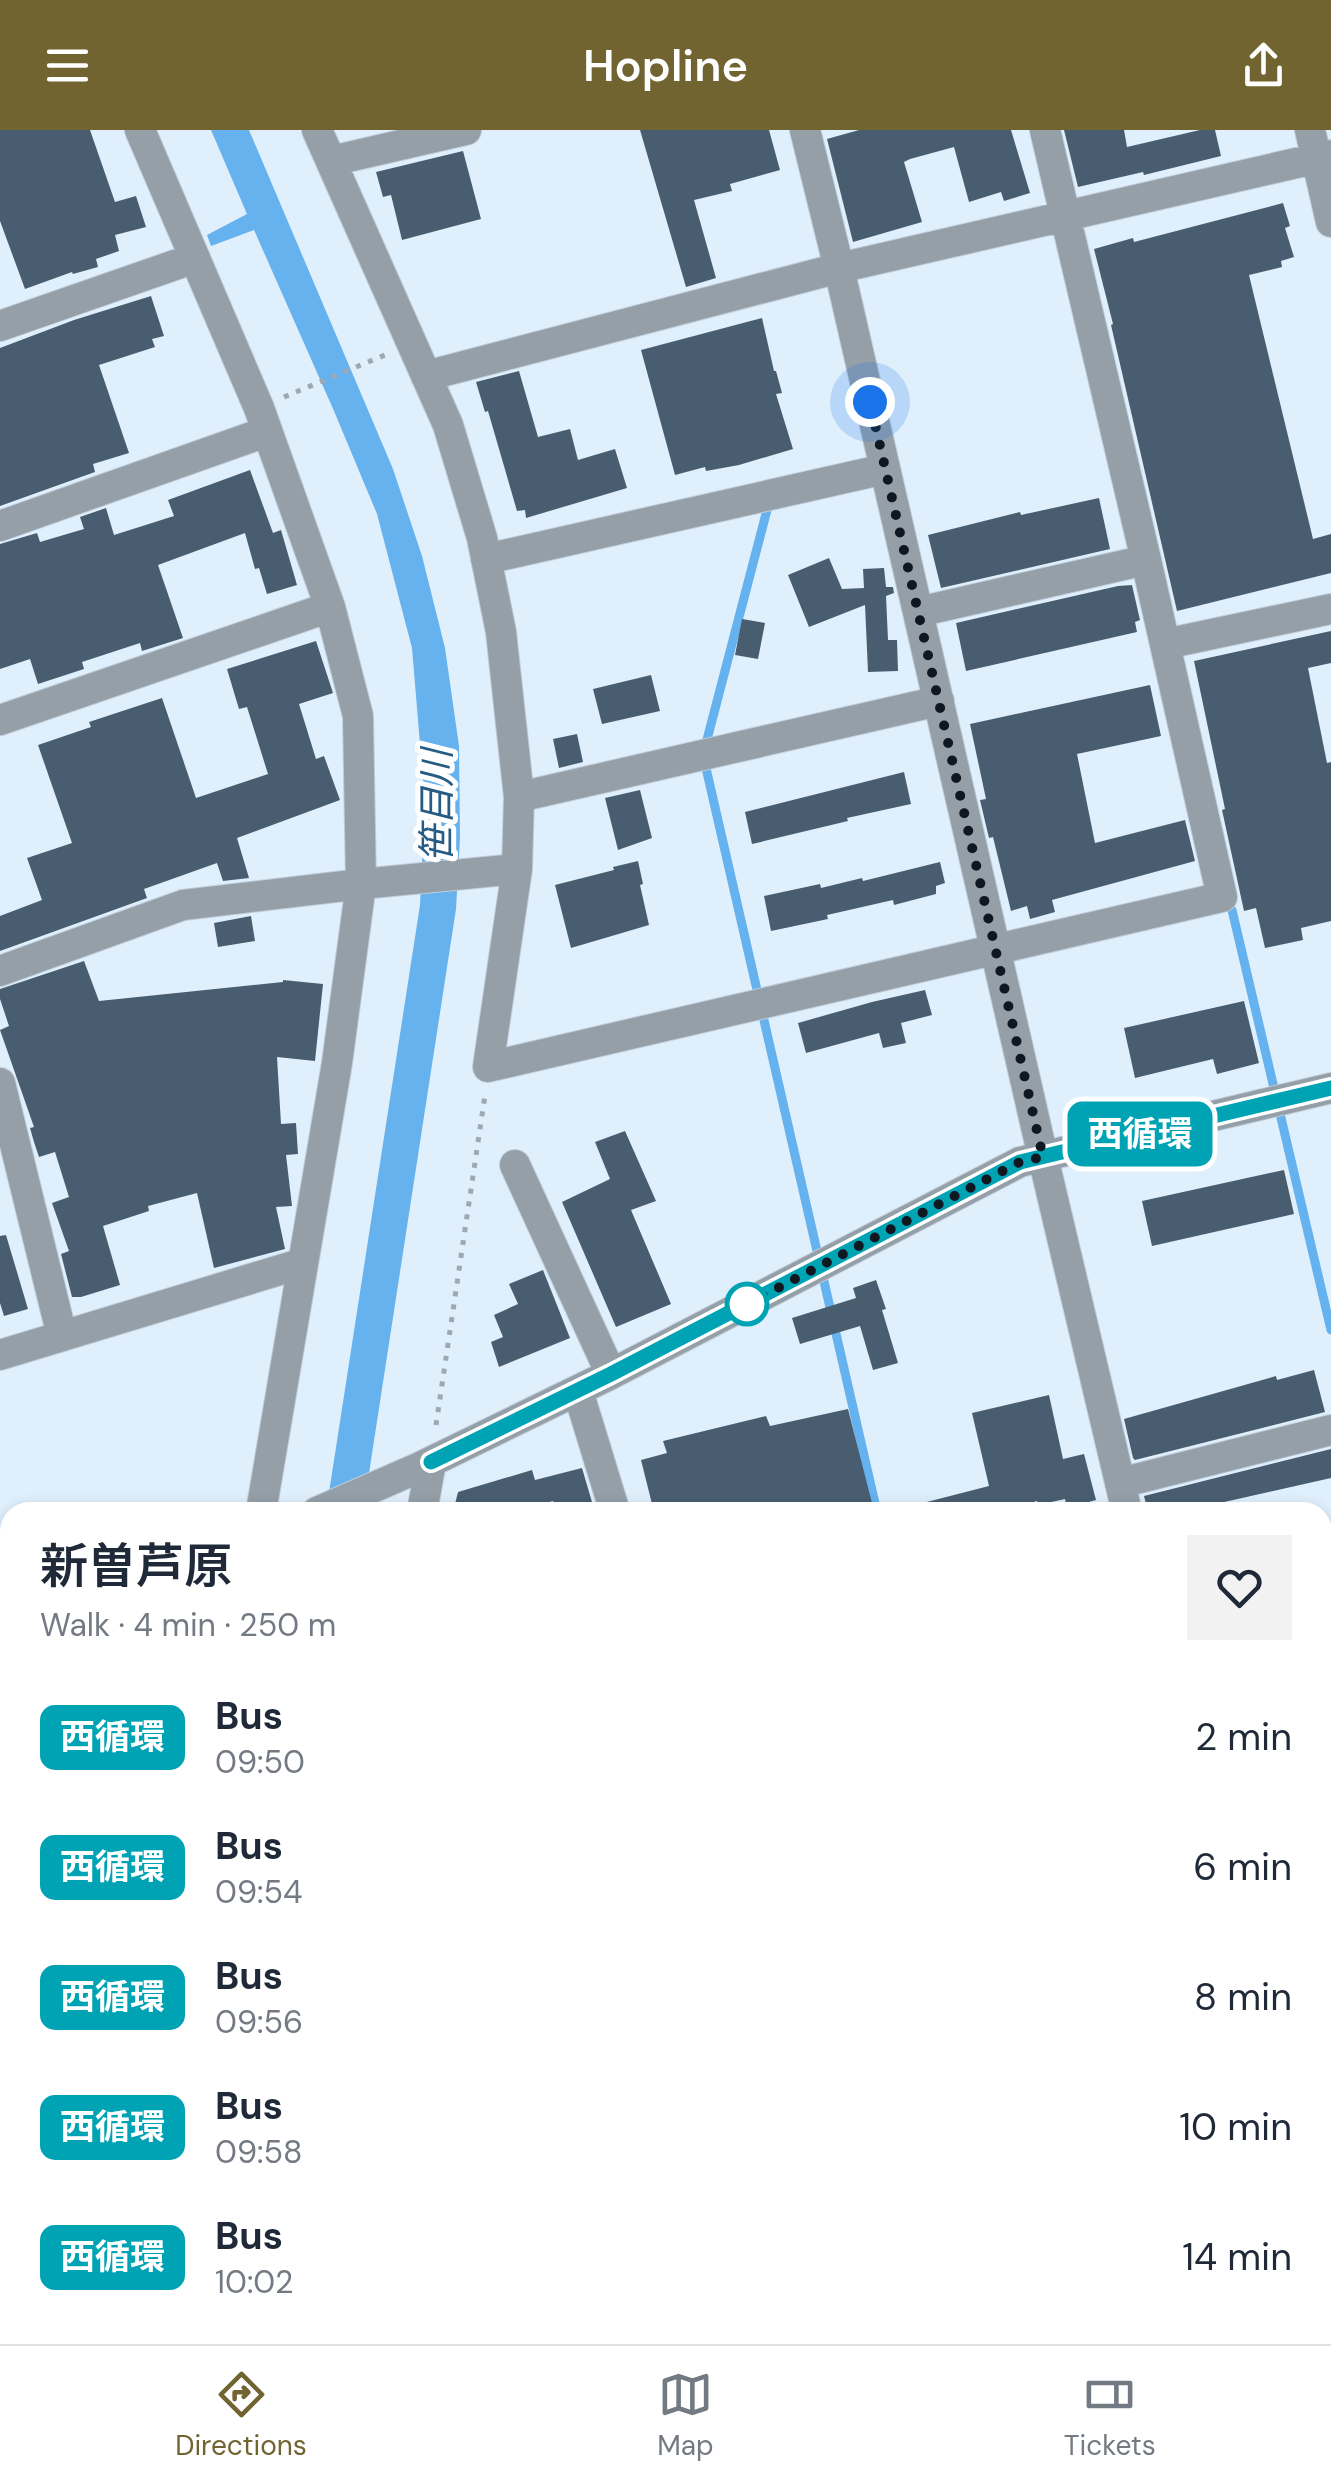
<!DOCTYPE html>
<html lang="en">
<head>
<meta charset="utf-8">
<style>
  :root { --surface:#fff; --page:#f2f2f3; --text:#1f2937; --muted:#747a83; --line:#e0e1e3; --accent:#726431 }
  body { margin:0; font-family:"DM Sans","Noto Sans JP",sans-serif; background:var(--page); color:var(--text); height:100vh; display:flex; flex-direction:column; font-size:38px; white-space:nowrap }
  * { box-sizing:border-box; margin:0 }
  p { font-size:32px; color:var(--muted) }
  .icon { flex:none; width:55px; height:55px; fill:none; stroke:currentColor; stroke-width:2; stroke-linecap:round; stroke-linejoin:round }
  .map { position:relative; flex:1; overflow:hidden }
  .side { position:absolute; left:0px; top:1372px; width:1332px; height:842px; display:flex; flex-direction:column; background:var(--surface); border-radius:30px 30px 0 0; box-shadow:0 5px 15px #0003 }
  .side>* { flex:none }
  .badge { padding:0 20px; border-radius:15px; font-size:35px; line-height:65px }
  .you { position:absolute; width:50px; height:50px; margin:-25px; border:8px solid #fff; border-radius:50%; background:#1a73e8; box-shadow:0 0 0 15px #1a73e833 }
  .map>.badge { position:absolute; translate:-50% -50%; box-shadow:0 0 0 5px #fff }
  .round { display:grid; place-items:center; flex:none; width:105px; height:105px; border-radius:0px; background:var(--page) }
  .overview { display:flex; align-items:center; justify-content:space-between; height:170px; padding:0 40px }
  h1 { font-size:48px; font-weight:600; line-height:75px }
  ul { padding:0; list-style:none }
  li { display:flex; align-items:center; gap:30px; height:130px; padding:0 40px }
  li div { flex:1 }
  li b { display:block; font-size:38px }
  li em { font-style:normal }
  li .badge { min-width:110px; font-weight:700; text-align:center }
  header { display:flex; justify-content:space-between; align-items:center; height:130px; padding:0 40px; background:var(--accent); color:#fff; font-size:45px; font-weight:600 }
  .menu { display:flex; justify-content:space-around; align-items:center; height:140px; border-top:2px solid var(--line); background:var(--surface); font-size:28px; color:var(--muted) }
  .menu a { display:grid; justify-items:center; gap:5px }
  .menu .selected { color:var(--accent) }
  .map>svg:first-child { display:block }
</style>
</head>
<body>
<header><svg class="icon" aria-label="menu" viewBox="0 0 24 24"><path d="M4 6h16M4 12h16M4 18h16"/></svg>Hopline<svg class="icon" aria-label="share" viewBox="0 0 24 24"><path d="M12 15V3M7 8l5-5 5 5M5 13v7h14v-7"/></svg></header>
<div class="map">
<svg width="1331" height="2214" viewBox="0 0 1331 2214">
  <rect width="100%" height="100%" fill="#e0effc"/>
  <path fill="#66b2ee" d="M 211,0 L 249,0 L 393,339 L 422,426 L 445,518 L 459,616 L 460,707 L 456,779 L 363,1382 L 326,1382 L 420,775 L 425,674 L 412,518 L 377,384 L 334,281 L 254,100 L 211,116 L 207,105 L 247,84 Z"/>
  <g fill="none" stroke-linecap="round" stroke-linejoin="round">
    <path stroke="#66b2ee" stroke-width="9" d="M 767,380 L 703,625 L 877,1382
      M 1232,780 L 1331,1200
      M 1068,2205 L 1070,2214"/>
  </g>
  <path fill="#485e70" d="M 0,0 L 90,0 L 115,72 L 136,66 L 146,97 L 115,105 L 119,121 L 96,129 L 98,137 L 73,144 L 72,142 L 25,159 L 0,91 Z
    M 640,0 L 769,0 L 780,40 L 730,54 L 732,61 L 694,70 L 716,148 L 686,157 Z
    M 859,0 L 1011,0 L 1030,63 L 1004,71 L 1001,62 L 969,72 L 954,17 L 910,29 L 904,32 L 922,92 L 853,112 L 827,9 Z
    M 1064,0 L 1124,0 L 1127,17 L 1200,0 L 1215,0 L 1221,26 L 1144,45 L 1143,42 L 1078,57 Z
    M 463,21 L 481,89 L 402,110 L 391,65 L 383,67 L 376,42 Z
    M 1283,73 L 1290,96 L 1285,98 L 1294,127 L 1281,131 L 1282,137 L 1249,145 L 1313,409 L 1331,404 L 1331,443 L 1177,481 L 1111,195 L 1113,194 L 1094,119 L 1133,108 L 1134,112 Z
    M 151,166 L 164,206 L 152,209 L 155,217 L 99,235 L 129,323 L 93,334 L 95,342 L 0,376 L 0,218 L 74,190 Z
    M 762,188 L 774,241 L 776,241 L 782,263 L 776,264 L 793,319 L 739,335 L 706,341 L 705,337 L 675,345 L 641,220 Z
    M 519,241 L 538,307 L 570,299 L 578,330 L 615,319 L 627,358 L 526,388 L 525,380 L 517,381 L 488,281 L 485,282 L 476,252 Z
    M 250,340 L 273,403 L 281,400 L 297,455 L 267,464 L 259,438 L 255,439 L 245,403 L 158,435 L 183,508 L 142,521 L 140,513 L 82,532 L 84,539 L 38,554 L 30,529 L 0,539 L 0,414 L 37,403 L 40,412 L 84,399 L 80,387 L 106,378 L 114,405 L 174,386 L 168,370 Z
    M 1099,368 L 1110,419 L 941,458 L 928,405 L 1020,382 L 1021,385 Z
    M 829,428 L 842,459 L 864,458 L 863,439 L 884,438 L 886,457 L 893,457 L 894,463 L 886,466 L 888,510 L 897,510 L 898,541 L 868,542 L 865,475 L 809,497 L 788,445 Z
    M 1132,455 L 1140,490 L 1135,492 L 1137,502 L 966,541 L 956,493 L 1118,456 Z
    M 742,489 L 765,493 L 758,529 L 735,525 Z
    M 1331,501 L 1331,533 L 1308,538 L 1327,633 L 1331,632 L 1331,791 L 1301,798 L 1303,810 L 1265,818 L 1256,778 L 1244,781 L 1222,680 L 1225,679 L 1194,531 Z
    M 316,511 L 333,563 L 299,574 L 316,629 L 324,626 L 340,670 L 237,708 L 249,748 L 223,751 L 217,733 L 144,759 L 147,768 L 0,821 L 0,786 L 42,770 L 27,728 L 72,713 L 38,615 L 91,597 L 89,592 L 162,568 L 196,668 L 268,644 L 247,577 L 239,579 L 227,539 Z
    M 651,545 L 660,581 L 602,594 L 593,559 Z
    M 1150,555 L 1161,606 L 1077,624 L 1095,713 L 1185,690 L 1195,731 L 1052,770 L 1055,782 L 1030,789 L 1027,776 L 1011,781 L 993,707 L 989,708 L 980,670 L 986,669 L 970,594 Z
    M 577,604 L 583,632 L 559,638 L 553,609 Z
    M 904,642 L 911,674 L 847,688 L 848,691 L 752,714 L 745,682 Z
    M 640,660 L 652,708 L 618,720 L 605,668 Z
    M 638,731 L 643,754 L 640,755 L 649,795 L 571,818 L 555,755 L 614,740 L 613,737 Z
    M 940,732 L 945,753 L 936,756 L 936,764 L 894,775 L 893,770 L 827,785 L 828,789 L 771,801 L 764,766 L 820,754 L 821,758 L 862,748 L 863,751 Z
    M 251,786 L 255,811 L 218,817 L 214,793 Z
    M 84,831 L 99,871 L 283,852 L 283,850 L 323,854 L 315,931 L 277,927 L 281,994 L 296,993 L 298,1024 L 286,1025 L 292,1076 L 276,1077 L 285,1119 L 214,1138 L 197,1063 L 148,1076 L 149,1081 L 103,1096 L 120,1155 L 81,1167 L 72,1167 L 61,1124 L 69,1121 L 52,1073 L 69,1067 L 55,1022 L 39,1027 L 34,1012 L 30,998 L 34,997 L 0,900 L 9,896 L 0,869 L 0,859 Z
    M 925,860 L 932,885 L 901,893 L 906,913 L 883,918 L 879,903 L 806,923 L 798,893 L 872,872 Z
    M 1244,871 L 1259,933 L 1217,944 L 1213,929 L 1135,948 L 1124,898 Z
    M 625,1001 L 656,1071 L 631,1080 L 671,1174 L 616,1197 L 562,1072 L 610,1049 L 595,1012 Z
    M 1284,1040 L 1294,1084 L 1152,1116 L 1142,1071 Z
    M 6,1105 L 28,1179 L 4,1186 L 0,1173 L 0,1106 Z
    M 543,1140 L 570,1208 L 499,1237 L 491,1212 L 503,1207 L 494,1185 L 518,1174 L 509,1154 Z
    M 876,1150 L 886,1179 L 882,1180 L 898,1233 L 873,1240 L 860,1196 L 800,1214 L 792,1188 L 856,1168 L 853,1158 Z
    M 1314,1240 L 1325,1282 L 1135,1330 L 1133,1328 L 1124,1289 L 1276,1246 L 1277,1250 Z
    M 1049,1265 L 1063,1329 L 1084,1324 L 1096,1370 L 1067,1378 L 1065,1369 L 1038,1375 L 1037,1371 L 997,1382 L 920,1382 L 919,1374 L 989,1356 L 972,1283 Z
    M 848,1279 L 873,1377 L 851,1382 L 654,1382 L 641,1330 L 667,1323 L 663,1311 L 766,1286 L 770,1296 Z
    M 1331,1319 L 1331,1348 L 1180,1382 L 1148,1382 L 1144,1366 Z
    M 582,1338 L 592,1372 L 556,1382 L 553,1371 L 512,1382 L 453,1382 L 458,1362 L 532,1340 L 535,1350 Z"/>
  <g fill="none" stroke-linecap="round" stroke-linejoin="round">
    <g stroke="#bfcdd9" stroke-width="32">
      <path id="minor" d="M 140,0 L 259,278 L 330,477 L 358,586 L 361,754 L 337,933 L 261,1382
        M 317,0 L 448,295 L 482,408 L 501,502 L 519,667 L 517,739 L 488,937 L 1222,767 L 1146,430
        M 805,0 L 839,138 L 1043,1027 L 1127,1382
        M 1310,0 L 1331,92
        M 331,31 L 466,0
        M 0,196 L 195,128
        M 426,246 L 839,138 L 1331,25
        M 0,396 L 266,302
        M 486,429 L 885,339
        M 918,482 L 1146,430 L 1045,0
        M 1165,514 L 1331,479
        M 0,590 L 330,477
        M 519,667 L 939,571
        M 0,841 L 183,775 L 361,754 L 517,739
        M 0,953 L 62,1206
        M 515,1035 L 611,1244
        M 0,1225 L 303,1133
        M 578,1261 L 615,1382
        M 1120,1353 L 1331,1300
        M 317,1382 L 418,1338 L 611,1244 L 1020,1032 L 1331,958
        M 422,1382 L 431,1332
        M 1322,1438 L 1331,1436
        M 0,1491 L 10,1488
        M 0,1812 L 10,1809
        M 1322,1865 L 1331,1863
        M 0,2122 L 10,2119
        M 0,2163 L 10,2161
        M 332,2205 L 334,2214
        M 823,2205 L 826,2214
        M 1006,2205 L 1011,2214
        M 1321,2205 L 1324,2214
        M 13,2214 L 53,2205
        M 123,2214 L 124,2205
        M 288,2214 L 289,2205"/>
    </g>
    <path stroke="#9ca9b4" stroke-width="5" stroke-dasharray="5 8" stroke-linecap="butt" d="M 284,267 L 385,225
      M 436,1295 L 485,965
      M 570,2205 L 572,2214
      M 1068,2205 L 1070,2214"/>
    <use href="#minor" stroke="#949fa8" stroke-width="30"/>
  </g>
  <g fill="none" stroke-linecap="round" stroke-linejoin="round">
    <g stroke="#fff" stroke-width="22">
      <path id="line" d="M 431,1332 L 611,1244 L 1020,1032 L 1331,958"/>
    </g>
    <use href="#line" stroke="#00a3b4" stroke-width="15"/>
    <path stroke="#0f1820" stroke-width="10" stroke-dasharray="0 18" d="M 747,1174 L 1020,1032 L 1043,1027 L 870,272"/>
  </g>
  <circle fill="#fff" stroke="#00a3b4" stroke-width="5" cx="747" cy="1174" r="20"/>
  <g text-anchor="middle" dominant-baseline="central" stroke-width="10" stroke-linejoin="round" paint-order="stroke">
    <g font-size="38" font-style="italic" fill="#265c84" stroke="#fff">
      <text transform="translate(437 676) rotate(-90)">笹目川</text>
    </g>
  </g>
</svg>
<div class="you" style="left:870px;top:272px"></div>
<b class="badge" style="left:1140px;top:1004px;background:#00a3b4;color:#fff">西循環</b>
<section class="side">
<div class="overview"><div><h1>新曽芦原</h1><p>Walk · 4 min · 250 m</p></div><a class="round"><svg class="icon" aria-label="heart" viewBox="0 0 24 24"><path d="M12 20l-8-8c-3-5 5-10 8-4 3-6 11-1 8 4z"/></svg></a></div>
<ul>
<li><span class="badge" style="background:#00a3b4;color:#fff">西循環</span><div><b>Bus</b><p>09:50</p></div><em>2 min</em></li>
<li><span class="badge" style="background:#00a3b4;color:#fff">西循環</span><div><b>Bus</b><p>09:54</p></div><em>6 min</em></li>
<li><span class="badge" style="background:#00a3b4;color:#fff">西循環</span><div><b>Bus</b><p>09:56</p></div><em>8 min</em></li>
<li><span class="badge" style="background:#00a3b4;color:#fff">西循環</span><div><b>Bus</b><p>09:58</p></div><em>10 min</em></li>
<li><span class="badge" style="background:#00a3b4;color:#fff">西循環</span><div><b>Bus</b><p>10:02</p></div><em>14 min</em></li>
</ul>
</section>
</div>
<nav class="menu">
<a class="selected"><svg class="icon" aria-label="directions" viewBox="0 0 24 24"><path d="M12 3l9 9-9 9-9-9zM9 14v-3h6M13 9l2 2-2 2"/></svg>Directions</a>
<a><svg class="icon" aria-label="map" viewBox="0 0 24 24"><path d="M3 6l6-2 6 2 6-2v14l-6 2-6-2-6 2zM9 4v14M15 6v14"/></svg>Map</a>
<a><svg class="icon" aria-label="tickets" viewBox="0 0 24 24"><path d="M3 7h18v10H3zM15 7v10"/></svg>Tickets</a>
</nav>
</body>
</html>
